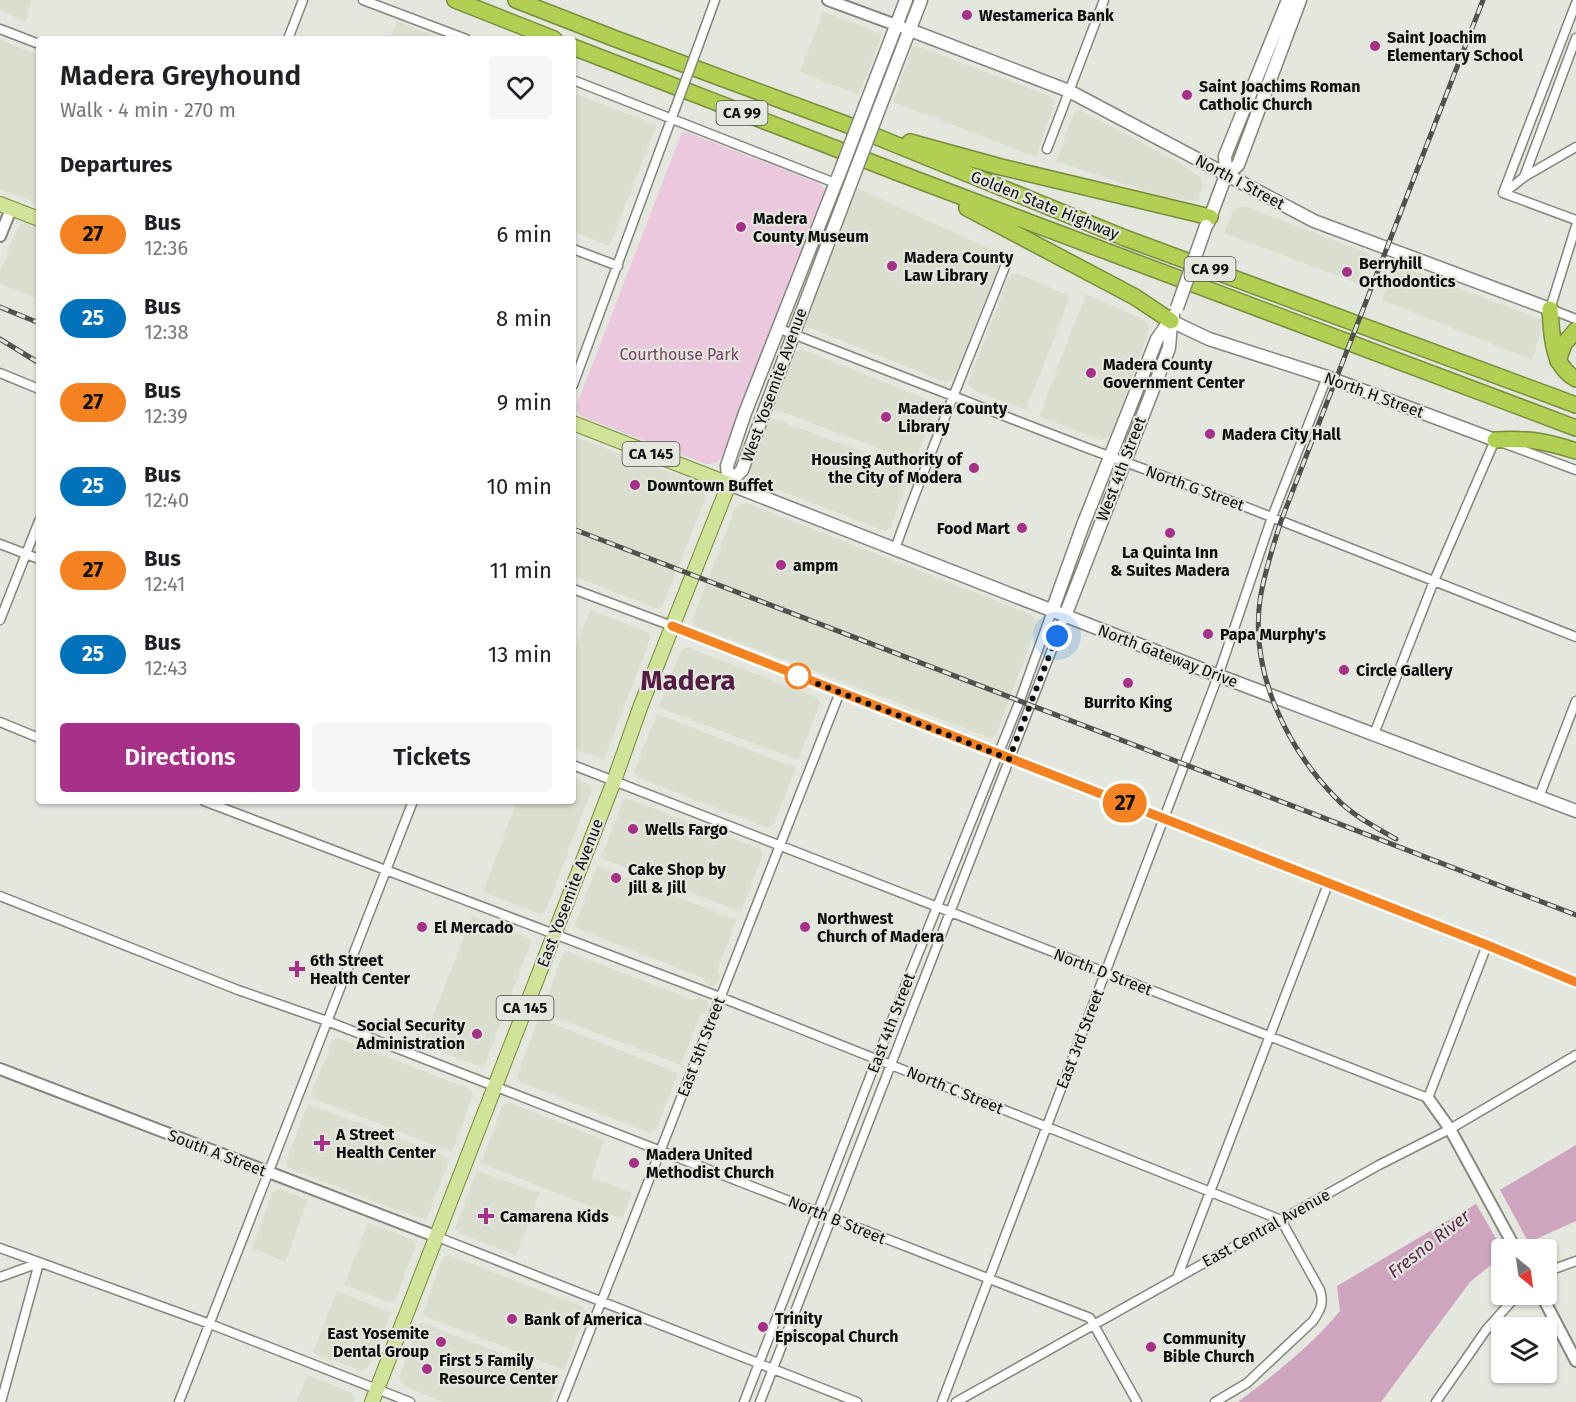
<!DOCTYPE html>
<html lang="en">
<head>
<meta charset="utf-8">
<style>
  :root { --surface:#fff; --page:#f6f6f6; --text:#202124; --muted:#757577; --accent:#a73188 }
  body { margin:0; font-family:"Fira Sans",sans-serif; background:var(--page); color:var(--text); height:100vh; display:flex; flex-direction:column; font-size:22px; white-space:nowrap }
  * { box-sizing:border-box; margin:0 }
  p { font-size:20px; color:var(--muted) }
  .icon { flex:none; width:33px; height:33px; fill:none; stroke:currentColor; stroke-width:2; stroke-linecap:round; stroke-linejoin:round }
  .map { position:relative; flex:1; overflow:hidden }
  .sheet { position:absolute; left:36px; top:36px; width:540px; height:768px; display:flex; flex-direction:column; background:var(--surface); border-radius:6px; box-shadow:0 2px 4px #0004 }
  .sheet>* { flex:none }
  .badge { padding:0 12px; border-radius:20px; font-size:21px; line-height:39px }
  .needle { width:39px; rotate:151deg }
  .fabs { position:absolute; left:1491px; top:1239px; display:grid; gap:12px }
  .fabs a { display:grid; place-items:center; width:66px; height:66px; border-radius:6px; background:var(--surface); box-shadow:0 2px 4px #0004; font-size:30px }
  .you { position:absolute; width:30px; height:30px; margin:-15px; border:4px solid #fff; border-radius:50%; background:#1a73e8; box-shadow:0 0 0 9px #1a73e833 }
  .map>.badge { position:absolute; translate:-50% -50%; box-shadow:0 0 0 3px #fff }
  h2 { padding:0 24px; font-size:22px; line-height:54px }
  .round { display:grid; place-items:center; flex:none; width:63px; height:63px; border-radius:6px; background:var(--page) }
  .summary { display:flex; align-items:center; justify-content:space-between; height:102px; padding:0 24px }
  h1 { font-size:28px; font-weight:600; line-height:45px }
  .primary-button { display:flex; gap:12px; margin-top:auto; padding:12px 24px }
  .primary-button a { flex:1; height:69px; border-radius:6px; background:var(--accent); color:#fff; font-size:24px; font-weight:600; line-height:69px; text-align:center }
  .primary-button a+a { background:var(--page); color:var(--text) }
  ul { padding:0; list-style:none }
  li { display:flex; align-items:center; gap:18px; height:84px; padding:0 24px }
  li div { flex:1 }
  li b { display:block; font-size:22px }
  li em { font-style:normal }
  li .badge { min-width:66px; font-weight:700; text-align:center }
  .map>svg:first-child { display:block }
</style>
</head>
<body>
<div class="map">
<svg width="1576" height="1402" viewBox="0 0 1576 1402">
  <rect width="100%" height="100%" fill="#e4e7de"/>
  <path fill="#d9dece" d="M 0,0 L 31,0 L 26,22 L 0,10 Z
    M 823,11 L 882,34 L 859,95 L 800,72 Z
    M 397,21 L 443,39 L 390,39 Z
    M 0,40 L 39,55 L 39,204 L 0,189 Z
    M 917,46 L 1050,96 L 1055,102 L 1036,157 L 893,102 L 912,48 Z
    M 573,93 L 657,125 L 609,246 L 573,231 Z
    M 1080,110 L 1176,161 L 1200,177 L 1203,186 L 1198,201 L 1162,197 L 1056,161 L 1074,113 Z
    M 857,188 L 1001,254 L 997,263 L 999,267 L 953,379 L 948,383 L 808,327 L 805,322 Z
    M 1244,206 L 1370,254 L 1357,283 L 1224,233 L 1233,210 Z
    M 25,223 L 39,228 L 39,299 L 0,284 L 0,272 L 16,232 L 21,224 Z
    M 1395,264 L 1545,321 L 1532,360 L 1382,300 Z
    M 1013,274 L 1019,274 L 1067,295 L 1069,299 L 1026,410 L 973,390 L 968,384 L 1008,278 Z
    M 1086,294 L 1144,320 L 1148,324 L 1149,329 L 1112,435 L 1101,440 L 1039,416 Z
    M 801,349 L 934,402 L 936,407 L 915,462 L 772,408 L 795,352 Z
    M 769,417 L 912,470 L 890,528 L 885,531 L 757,482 L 753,479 L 749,469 Z
    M 573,436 L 698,483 L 704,491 L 705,500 L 662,606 L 656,608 L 573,576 Z
    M 747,503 L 1032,615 L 1036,620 L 1037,625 L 996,735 L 991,738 L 695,626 L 692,621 L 735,509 L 739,505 Z
    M 590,610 L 648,632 L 651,637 L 604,759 L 573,749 L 573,655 Z
    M 687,647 L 818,698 L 820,703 L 798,760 L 658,707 L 681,651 Z
    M 657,714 L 796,768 L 774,824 L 768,828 L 637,777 L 634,771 Z
    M 573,778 L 590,785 L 592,789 L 545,912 L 541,914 L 483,892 L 517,801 L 573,801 Z
    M 626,798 L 761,849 L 763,854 L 741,912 L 601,858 L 623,801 Z
    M 597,866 L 737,920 L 717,971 L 720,977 L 718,983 L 713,986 L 706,984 L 703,978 L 578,929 L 575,924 Z
    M 472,916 L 529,938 L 531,942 L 485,1064 L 479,1066 L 422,1045 Z
    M 568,952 L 693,1000 L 700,998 L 706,1000 L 709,1006 L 706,1013 L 700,1016 L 681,1065 L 542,1012 L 563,953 Z
    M 539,1018 L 678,1073 L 656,1130 L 650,1133 L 520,1082 L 517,1076 Z
    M 338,1038 L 470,1089 L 473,1095 L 452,1152 L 310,1097 L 333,1040 Z
    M 508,1102 L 604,1140 L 591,1177 L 632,1193 L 622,1219 L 481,1163 L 503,1105 Z
    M 308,1104 L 450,1158 L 427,1217 L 421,1219 L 288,1168 L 286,1162 Z
    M 477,1171 L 540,1193 L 516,1255 L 459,1233 L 455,1228 Z
    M 279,1189 L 308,1200 L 285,1262 L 252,1248 L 273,1192 Z
    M 368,1223 L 414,1240 L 416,1245 L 394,1304 L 344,1285 Z
    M 449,1255 L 583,1307 L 586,1312 L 564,1370 L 422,1315 L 443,1257 Z
    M 337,1291 L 391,1313 L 370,1364 L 366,1369 L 359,1370 L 313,1353 Z
    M 420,1322 L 561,1377 L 551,1402 L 443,1402 L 404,1386 L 399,1378 Z
    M 307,1375 L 352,1393 L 354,1402 L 297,1402 Z"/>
  <path fill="#ebc8de" d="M 682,132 L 689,133 L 821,184 L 825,190 L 723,455 C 719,462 714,464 706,464 L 583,417 L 580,415 L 576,407 Z"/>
  <path fill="#cea4bf" d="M 1576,1145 L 1576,1221 L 1514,1249 L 1502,1250 L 1501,1257 L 1470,1282 L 1381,1402 L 1238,1402 C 1275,1374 1310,1347 1340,1311 L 1337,1286 Z"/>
  <path fill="#e4e7de" d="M 1499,1188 L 1530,1245 L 1521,1250 L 1502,1249 L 1475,1202 Z"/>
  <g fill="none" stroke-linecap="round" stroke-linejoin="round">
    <g stroke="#82857c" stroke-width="11">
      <path id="minor" d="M 363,0 L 466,39
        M 0,29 L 39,44
        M 288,39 L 303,0
        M 699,44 L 715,0
        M 573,80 L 835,183
        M 1047,149 L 1104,0
        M 1524,177 L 1576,38
        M 1503,193 L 1576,3
        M 1503,193 L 1576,220
        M 1504,193 L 1524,177 L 1576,147
        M 1576,226 L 1550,309 L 1576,319
        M 573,249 L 618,266
        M 780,329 L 1087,448 L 1223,498 L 1576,637
        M 0,373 L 39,389
        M 573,385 L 675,109
        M 0,544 L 39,559
        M 895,549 C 929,453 969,358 1006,264
        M 573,589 L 672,626 L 1487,945 L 1576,982
        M 0,620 L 39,521
        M 0,722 L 39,738
        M 1374,734 L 1434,581 L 1495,440 L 1576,470
        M 573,765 L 1428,1098 L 1487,945
        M 1539,797 L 1576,701
        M 204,801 L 720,997 L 1281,1220 L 1320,1290 C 1324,1303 1321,1309 1313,1321 L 1247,1383 L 1215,1402
        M 0,896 L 238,990 L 327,1021 L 1090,1318 L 1137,1402
        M 435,1236 L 857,1402
        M 0,1248 L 210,1324 L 410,1402
        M 1546,1272 L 1576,1261
        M 0,1277 L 39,1263
        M 1177,1278 L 1328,884
        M 1,1402 L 39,1263
        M 179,1402 L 413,801
        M 562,1402 L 840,692
        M 744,1402 L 906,984 L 1020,700 L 1052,611
        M 760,1402 L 1065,616
        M 942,1402 L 1218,676 L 1272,517 L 1327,377
        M 956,1402 L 1379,1165 L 1450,1129 L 1576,1055
        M 1436,1402 L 1486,1330 L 1518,1294"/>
    </g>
    <g stroke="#82857c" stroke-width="14">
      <path id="tertiary" d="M 828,0 L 904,28
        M 0,236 L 11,209
        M 0,1069 L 435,1236
        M 1428,1098 L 1450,1129 L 1516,1250
        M 1541,1294 L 1576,1361"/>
    </g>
    <g stroke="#82857c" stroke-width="15">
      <path id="secondary" d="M 910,30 L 1069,91 L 1314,221 L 1550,309
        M 866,104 L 906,0
        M 879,109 L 921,0
        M 1226,175 L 1238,165 L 1300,0
        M 1208,223 L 1226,175 L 1225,156 L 1288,0
        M 1171,321 L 1209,339 L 1327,377 L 1495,440
        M 729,484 L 1209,672 L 1576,811
        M 729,484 L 727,466 L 745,413 L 842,167
        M 729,484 L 742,470 L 855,172
        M 1052,611 L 1083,525 L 1157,339 L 1173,316
        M 1065,616 L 1169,348 L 1171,323"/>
    </g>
    <g stroke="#788c3a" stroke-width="16">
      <path id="primary" d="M 0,204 L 39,219
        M 372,1402 L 614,781 L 641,705 L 729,484 L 573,423"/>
    </g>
    <g stroke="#788c3a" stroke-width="18">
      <path id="motorway" d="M 455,0 L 554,39
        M 516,0 L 616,39 L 848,125 L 1125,238 L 1576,405
        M 573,47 L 912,178 L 1576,428
        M 910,142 L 1001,167 L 1210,217
        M 967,208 L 1135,297 L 1171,321
        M 1550,309 C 1552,335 1551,365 1576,379
        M 1558,361 L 1564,344 L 1576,330
        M 1495,440 C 1528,438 1545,441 1576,451"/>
    </g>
    <use href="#minor" stroke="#fff" stroke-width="8"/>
    <use href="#tertiary" stroke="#fff" stroke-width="10"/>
    <use href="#secondary" stroke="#fff" stroke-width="12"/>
    <use href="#primary" stroke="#d0e398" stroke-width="14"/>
    <use href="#motorway" stroke="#b1d053" stroke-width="15"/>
    <g stroke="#4f514c" stroke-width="5">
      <path id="rail" d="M 0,307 L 39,323
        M 0,339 L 39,363
        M 573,529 L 1576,915
        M 1396,839 C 1375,827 1352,815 1336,798 C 1286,747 1250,672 1260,600 C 1264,573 1273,547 1281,521 L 1483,0"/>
    </g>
    <use href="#rail" stroke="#e4e7de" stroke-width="3" stroke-dasharray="9" stroke-linecap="butt"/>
    <g stroke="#82857c" stroke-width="11" stroke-linecap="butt">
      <path id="minor-bridge" d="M 675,109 L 699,44"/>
    </g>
    <g stroke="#82857c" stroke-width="15" stroke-linecap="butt">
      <path id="secondary-bridge" d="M 842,167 L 866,104
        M 855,172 L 879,109
        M 1177,308 L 1206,226"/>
    </g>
    <use href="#minor-bridge" stroke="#fff" stroke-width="8"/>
    <use href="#secondary-bridge" stroke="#fff" stroke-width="12"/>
  </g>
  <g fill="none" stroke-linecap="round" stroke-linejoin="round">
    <g stroke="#fff" stroke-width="14">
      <path id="line" d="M 672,626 L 1487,945 L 1576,982"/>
    </g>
    <use href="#line" stroke="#f58220" stroke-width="9"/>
    <path stroke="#0d0e0b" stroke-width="6" stroke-dasharray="0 10.8" d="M 798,676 L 1009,759 L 1057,636"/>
  </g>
  <g fill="#a73188" stroke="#e4e7de" stroke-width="2">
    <circle cx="967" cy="15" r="6"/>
    <circle cx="1375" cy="46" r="6"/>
    <circle cx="1187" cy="95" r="6"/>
    <circle cx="741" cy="227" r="6"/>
    <circle cx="892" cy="266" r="6"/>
    <circle cx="1347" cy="272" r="6"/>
    <circle cx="1091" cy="373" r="6"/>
    <circle cx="886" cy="417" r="6"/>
    <circle cx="1210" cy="434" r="6"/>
    <circle cx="974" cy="468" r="6"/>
    <circle cx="635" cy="485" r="6"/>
    <circle cx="1022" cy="528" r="6"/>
    <circle cx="1170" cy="533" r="6"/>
    <circle cx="781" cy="565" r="6"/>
    <circle cx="1208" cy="634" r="6"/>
    <circle cx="1344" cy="670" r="6"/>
    <circle cx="1128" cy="683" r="6"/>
    <circle cx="633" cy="829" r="6"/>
    <circle cx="616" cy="878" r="6"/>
    <circle cx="422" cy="927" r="6"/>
    <circle cx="805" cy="927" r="6"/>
    <path d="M294 960h6v6h6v6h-6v6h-6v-6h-6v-6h6z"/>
    <circle cx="477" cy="1034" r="6"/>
    <path d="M319 1134h6v6h6v6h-6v6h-6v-6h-6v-6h6z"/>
    <circle cx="634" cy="1163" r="6"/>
    <path d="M483 1207h6v6h6v6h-6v6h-6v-6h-6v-6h6z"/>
    <circle cx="512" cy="1319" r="6"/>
    <circle cx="763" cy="1327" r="6"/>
    <circle cx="441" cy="1342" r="6"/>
    <circle cx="1151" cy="1347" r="6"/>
    <circle cx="427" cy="1369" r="6"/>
  </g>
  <circle fill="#fff" stroke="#f58220" stroke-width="3" cx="798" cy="676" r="12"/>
  <g text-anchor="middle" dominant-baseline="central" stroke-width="4.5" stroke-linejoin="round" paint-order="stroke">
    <g fill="#e4e7de" stroke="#4e4f4a" stroke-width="1.5">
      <rect x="716.5" y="101" width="51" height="24" rx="4.5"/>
      <rect x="1184.5" y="257" width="51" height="24" rx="4.5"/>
      <rect x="622.5" y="442" width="57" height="24" rx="4.5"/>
      <rect x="496.5" y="996" width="57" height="24" rx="4.5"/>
    </g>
    <g font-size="15" font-weight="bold" fill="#0d0e0b">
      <text x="742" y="113">CA 99</text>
      <text x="1210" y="269">CA 99</text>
      <text x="651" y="454">CA 145</text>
      <text x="525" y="1008">CA 145</text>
    </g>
    <g font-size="16" font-weight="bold" fill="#0d0e0b" stroke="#e4e7de" text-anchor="start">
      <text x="979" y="15">Westamerica Bank</text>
      <text x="1387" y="37">Saint Joachim<tspan x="1387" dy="18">Elementary School</tspan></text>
      <text x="1199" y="86">Saint Joachims Roman<tspan x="1199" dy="18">Catholic Church</tspan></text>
      <text x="753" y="218">Madera<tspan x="753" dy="18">County Museum</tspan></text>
      <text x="904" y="257">Madera County<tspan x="904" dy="18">Law Library</tspan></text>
      <text x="1359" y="263">Berryhill<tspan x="1359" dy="18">Orthodontics</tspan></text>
      <text x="1103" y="364">Madera County<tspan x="1103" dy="18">Government Center</tspan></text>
      <text x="898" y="408">Madera County<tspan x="898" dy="18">Library</tspan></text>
      <text x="1222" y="434">Madera City Hall</text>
      <text x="962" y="459" text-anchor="end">Housing Authority of<tspan x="962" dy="18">the City of Modera</tspan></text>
      <text x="647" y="485">Downtown Buffet</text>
      <text x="1010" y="528" text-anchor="end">Food Mart</text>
      <text x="1170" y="552" text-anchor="middle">La Quinta Inn<tspan x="1170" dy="18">&amp; Suites Madera</tspan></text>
      <text x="793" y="565">ampm</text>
      <text x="1220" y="634">Papa Murphy's</text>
      <text x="1356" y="670">Circle Gallery</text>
      <text x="1128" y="702" text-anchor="middle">Burrito King</text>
      <text x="645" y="829">Wells Fargo</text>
      <text x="628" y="869">Cake Shop by<tspan x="628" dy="18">Jill &amp; Jill</tspan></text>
      <text x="817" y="918">Northwest<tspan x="817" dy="18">Church of Madera</tspan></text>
      <text x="434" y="927">El Mercado</text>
      <text x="310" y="960">6th Street<tspan x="310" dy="18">Health Center</tspan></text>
      <text x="465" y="1025" text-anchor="end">Social Security<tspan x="465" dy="18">Administration</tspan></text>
      <text x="336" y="1134">A Street<tspan x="336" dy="18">Health Center</tspan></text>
      <text x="646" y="1154">Madera United<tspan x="646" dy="18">Methodist Church</tspan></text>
      <text x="500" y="1216">Camarena Kids</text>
      <text x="775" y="1318">Trinity<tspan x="775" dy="18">Episcopal Church</tspan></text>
      <text x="524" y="1319">Bank of America</text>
      <text x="429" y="1333" text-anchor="end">East Yosemite<tspan x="429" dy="18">Dental Group</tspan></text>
      <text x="1163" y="1338">Community<tspan x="1163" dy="18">Bible Church</tspan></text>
      <text x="439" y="1360">First 5 Family<tspan x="439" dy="18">Resource Center</tspan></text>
    </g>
    <g font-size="16" fill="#0d0e0b" stroke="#e4e7de">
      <text transform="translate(1240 182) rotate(28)">North I Street</text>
      <text transform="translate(1045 205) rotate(22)">Golden State Highway</text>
      <text transform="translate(774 385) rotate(-70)">West Yosemite Avenue</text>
      <text transform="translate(1374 395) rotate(20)">North H Street</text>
      <text transform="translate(1121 469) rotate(-69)">West 4th Street</text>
      <text transform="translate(1195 488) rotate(20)">North G Street</text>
      <text transform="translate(1168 656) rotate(21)">North Gateway Drive</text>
      <text transform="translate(570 893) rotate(-69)">East Yosemite Avenue</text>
      <text transform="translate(1103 972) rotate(21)">North D Street</text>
      <text transform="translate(891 1023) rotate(-69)">East 4th Street</text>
      <text transform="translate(1080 1039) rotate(-69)">East 3rd Street</text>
      <text transform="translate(701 1047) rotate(-69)">East 5th Street</text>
      <text transform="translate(955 1090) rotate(22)">North C Street</text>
      <text transform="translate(217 1153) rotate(21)">South A Street</text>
      <text transform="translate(837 1220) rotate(22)">North B Street</text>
      <text transform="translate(1266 1228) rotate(-29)">East Central Avenue</text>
    </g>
    <g font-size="16" fill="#794267" stroke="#e4e7de">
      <text x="679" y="354">Courthouse Park</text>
    </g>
    <g font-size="18" font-style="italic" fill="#5e294e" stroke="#e4e7de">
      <text transform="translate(1429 1244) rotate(-38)">Fresno River</text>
    </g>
    <g font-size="28" font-weight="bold" fill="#541b44" stroke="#e4e7de">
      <text x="688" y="680">Madera</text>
    </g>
  </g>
</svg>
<div class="fabs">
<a><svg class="needle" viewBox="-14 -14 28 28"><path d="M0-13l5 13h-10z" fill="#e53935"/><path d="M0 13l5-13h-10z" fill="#757577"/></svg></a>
<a><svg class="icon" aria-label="layers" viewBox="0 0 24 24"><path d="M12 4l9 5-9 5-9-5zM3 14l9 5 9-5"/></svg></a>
</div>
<div class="you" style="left:1057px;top:636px"></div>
<b class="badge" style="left:1125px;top:803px;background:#f58220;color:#111">27</b>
<section class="sheet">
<div class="summary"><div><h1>Madera Greyhound</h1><p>Walk · 4 min · 270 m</p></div><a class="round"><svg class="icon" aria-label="heart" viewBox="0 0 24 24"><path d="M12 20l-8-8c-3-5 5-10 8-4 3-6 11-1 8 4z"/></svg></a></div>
<h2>Departures</h2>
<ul>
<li><span class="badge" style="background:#f58220;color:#111">27</span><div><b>Bus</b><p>12:36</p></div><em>6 min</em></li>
<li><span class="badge" style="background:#0072bc;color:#fff">25</span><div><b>Bus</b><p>12:38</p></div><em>8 min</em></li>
<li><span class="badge" style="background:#f58220;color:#111">27</span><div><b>Bus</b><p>12:39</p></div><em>9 min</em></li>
<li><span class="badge" style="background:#0072bc;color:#fff">25</span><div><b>Bus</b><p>12:40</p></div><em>10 min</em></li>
<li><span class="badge" style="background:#f58220;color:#111">27</span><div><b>Bus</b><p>12:41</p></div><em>11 min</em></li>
<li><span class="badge" style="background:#0072bc;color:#fff">25</span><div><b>Bus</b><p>12:43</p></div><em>13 min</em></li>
</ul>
<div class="primary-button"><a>Directions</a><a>Tickets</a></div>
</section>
</div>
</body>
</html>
